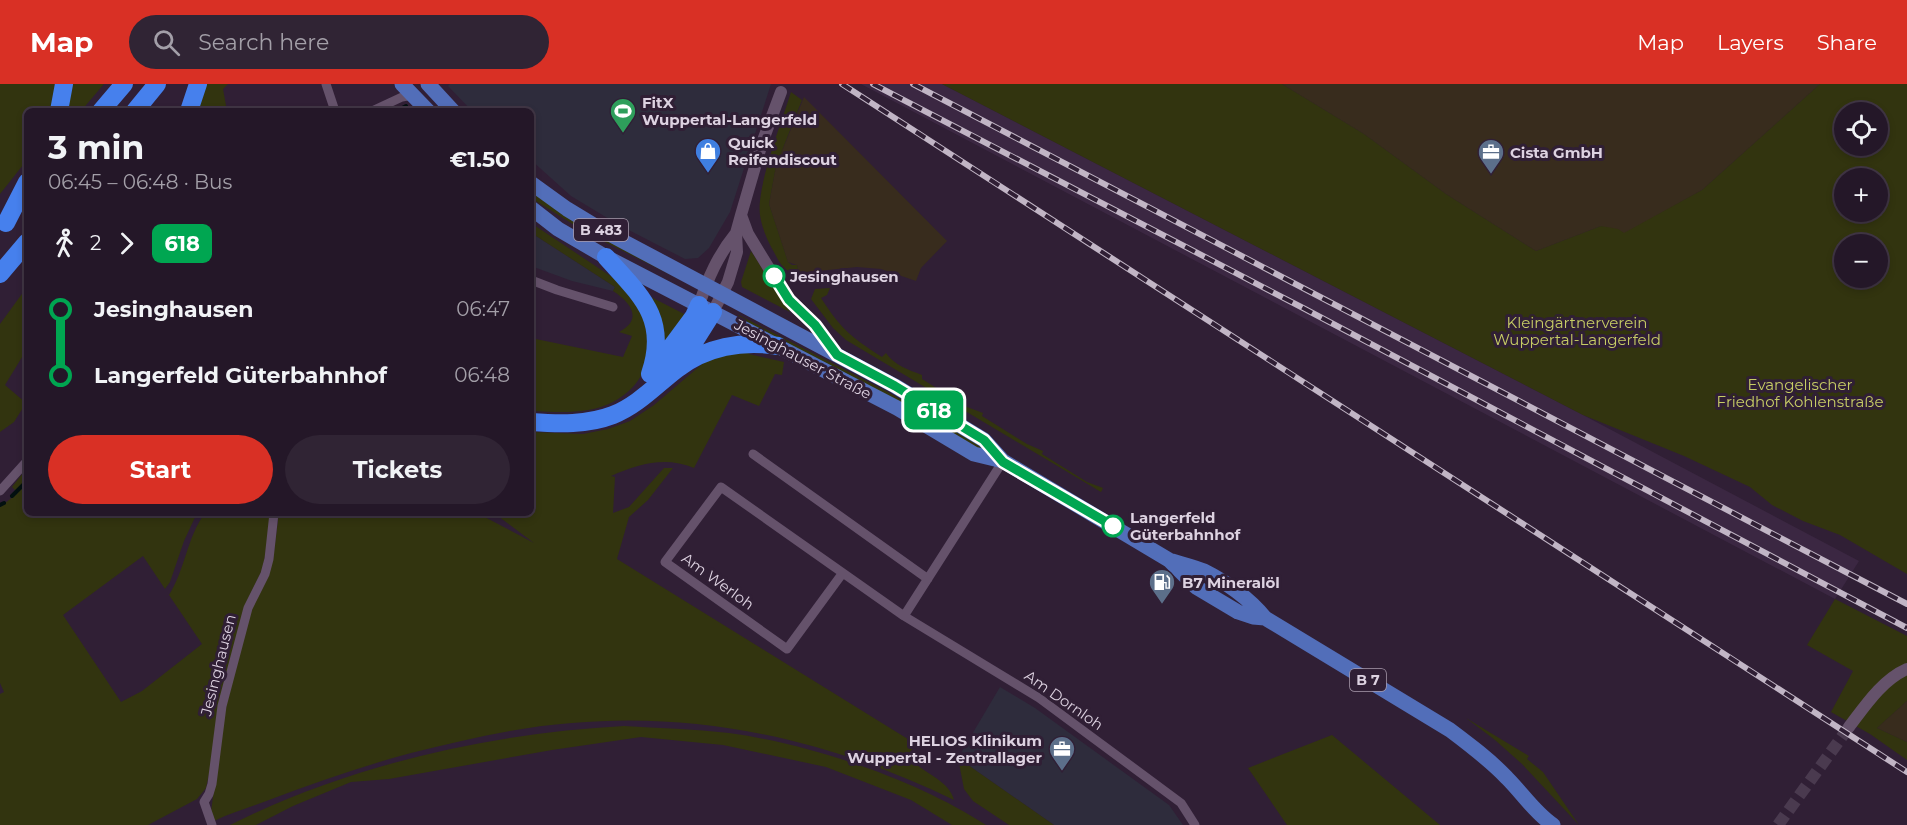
<!DOCTYPE html>
<html lang="en">
<head>
<meta charset="utf-8">
<style>
  :root { --surface:#241728; --page:#302434; --text:#f1f3f6; --muted:#a39fa8; --line:#413645; --accent:#d93025 }
  body { margin:0; font-family:Montserrat,sans-serif; background:var(--page); color:var(--text); height:100vh; display:flex; flex-direction:column; font-size:22px; white-space:nowrap }
  * { box-sizing:border-box; margin:0 }
  p { font-size:20px; color:var(--muted) }
  .icon { flex:none; width:33px; height:33px; fill:none; stroke:currentColor; stroke-width:2; stroke-linecap:round; stroke-linejoin:round }
  .map { position:relative; flex:1; overflow:hidden }
  .drawer { position:absolute; left:24px; top:24px; width:510px; height:408px; display:flex; flex-direction:column; background:var(--surface); border-radius:9px; box-shadow:0 3px 9px #0003,0 0 0 2px var(--line) }
  .drawer>* { flex:none }
  .badge { padding:0 12px; border-radius:9px; font-size:21px; line-height:39px }
  .tools { position:absolute; left:1834px; top:18px; display:grid; gap:12px }
  .tools a { display:grid; place-items:center; width:54px; height:54px; border-radius:50%; background:var(--surface); box-shadow:0 3px 9px #0003,0 0 0 2px var(--line); font-size:30px }
  .map>.badge { position:absolute; translate:-50% -50%; box-shadow:0 0 0 3px #fff }
  .legs { display:flex; align-items:center; gap:9px; height:66px; padding:0 24px; font-size:20px }
  .legs p { margin-inline-start:auto }
  .head { display:flex; align-items:center; justify-content:space-between; height:102px; padding:0 24px }
  h1 { font-size:33px; font-weight:700; line-height:45px }
  .primary-button { display:flex; gap:12px; margin-top:auto; padding:12px 24px }
  .primary-button a { flex:1; height:69px; border-radius:36px; background:var(--accent); color:#fff; font-size:24px; font-weight:700; line-height:69px; text-align:center }
  .primary-button a+a { background:var(--page); color:var(--text) }
  ul { padding:0 24px; list-style:none }
  li { display:flex; align-items:center; gap:21px; height:66px; font-size:22px }
  li i { display:grid; place-items:center; width:9px; height:100%; margin:0 8px; background:currentColor }
  li i::after { content:''; width:15px; height:15px; margin:-8px; border:4px solid; border-radius:50%; background:var(--surface) }
  li p { margin-inline-start:auto }
  li:first-child i { background:linear-gradient(#0000 50%,currentColor 0) }
  li:last-child i { background:linear-gradient(currentColor 50%,#0000 0) }
  header { display:flex; align-items:center; gap:36px; box-sizing:border-box; height:84px; padding:0 30px; background:var(--accent); color:#fff }
  header strong { font-size:28px }
  nav { display:flex; gap:33px; margin-inline-start:auto; font-size:21px }
  .search { width:420px; height:54px; background:var(--page); display:flex; align-items:center; gap:15px; box-sizing:border-box; padding:0 21px; border-radius:33px; color:var(--muted); font-size:22px }
  .map>svg:first-child { display:block }
</style>
</head>
<body>
<header>
<strong>Map</strong>
<div class="search"><svg class="icon" aria-label="search" viewBox="0 0 24 24"><circle cx="10" cy="10" r="6"/><path d="M15 15l6 6"/></svg>Search here</div>
<nav><a>Map</a><a>Layers</a><a>Share</a></nav>
</header>
<div class="map">
<svg width="1907" height="741" viewBox="0 0 1907 741">
  <rect width="100%" height="100%" fill="#301f35"/>
  <path fill="#2e2c3c" d="M 450,0 L 771,0 L 730,128 L 709,164 L 698,174 L 685,175 L 619,141 L 571,112 L 531,76 L 531,27 L 472,27 L 448,2 Z
    M 533,150 L 615,203 L 613,207 L 572,197 L 531,182 L 531,153 Z
    M 1000,603 L 1035,624 L 1169,721 L 1183,741 L 1054,741 L 958,674 Z"/>
  <path fill="#382c1d" d="M 1282,0 L 1820,0 L 1702,106 L 1624,150 L 1601,142 L 1536,167 L 1446,110 L 1364,50 Z
    M 804,13 L 947,157 L 921,184 L 916,197 L 881,185 L 857,183 L 799,189 L 797,181 L 788,178 L 769,120 L 776,82 Z
    M 1907,617 L 1907,658 L 1877,644 Z"/>
  <path fill="#3b2742" d="M 861,0 L 942,0 L 1583,331 L 1859,477 L 1835,515 Z"/>
  <path fill="#32340f" fill-rule="evenodd" d="M 0,0 L 57,0 L 52,27 L 27,27 L 27,76 L 0,110 Z
    M 71,0 L 104,0 L 81,27 L 68,27 Z
    M 204,0 L 228,0 L 223,5 L 227,27 L 194,27 Z
    M 942,0 L 1282,0 L 1364,50 L 1446,110 L 1536,167 L 1601,142 L 1618,145 L 1624,149 L 1702,106 L 1820,0 L 1907,0 L 1907,490 L 1840,451 L 1803,437 L 1772,421 L 1750,403 L 1684,372 L 1583,331 ZM 1845,28 L 1878,28 L 1878,62 L 1845,62 ZM 1845,94 L 1878,94 L 1878,128 L 1845,128 ZM 1845,160 L 1878,160 L 1878,194 L 1845,194 Z
    M 791,8 L 802,16 L 776,82 L 769,120 L 788,178 L 792,181 L 797,181 L 799,189 C 786,190 780,180 775,170 C 768,158 762,145 760,131 C 756,104 782,37 791,8 Z
    M 531,108 L 689,200 L 587,149 L 531,114 Z
    M 531,139 L 615,195 C 628,206 642,223 647,239 C 649,245 648,252 648,258 C 647,286 640,303 613,318 C 588,331 558,328 531,327 L 531,254 L 623,273 L 632,252 L 619,248 C 644,235 630,218 613,207 L 615,203 L 533,150 Z
    M 751,167 L 790,228 L 742,203 L 741,198 Z
    M 27,203 L 27,265 L 5,301 L 26,319 L 14,338 L 0,348 L 0,240 Z
    M 830,204 L 827,211 L 821,214 C 841,245 851,253 882,273 L 886,269 C 894,281 909,286 922,291 L 922,295 L 967,323 L 983,329 L 982,332 L 1027,360 L 1043,367 L 1042,370 L 1087,398 L 1103,404 L 1101,408 L 846,256 L 833,244 L 811,215 L 815,205 Z
    M 651,213 L 686,231 L 664,260 Z
    M 739,231 L 886,307 L 984,363 L 982,367 L 737,234 Z
    M 749,266 L 749,270 L 784,278 L 782,291 L 775,290 L 759,322 L 732,311 L 694,384 C 665,372 639,380 611,392 L 615,393 L 613,429 L 629,423 L 664,384 L 673,384 L 648,416 L 629,433 L 617,475 L 911,657 L 914,660 L 911,669 L 912,676 C 924,690 949,696 954,716 C 835,658 704,627 572,639 C 517,643 464,656 411,669 C 363,682 316,698 269,716 C 251,723 232,728 214,737 L 211,728 L 224,630 L 251,525 L 273,476 L 279,429 L 477,429 L 534,459 L 494,429 L 531,429 L 531,348 L 583,350 L 608,345 L 630,337 L 654,321 L 708,275 Z
    M 27,384 L 27,429 L 197,429 L 184,457 L 170,498 L 165,505 L 143,472 L 63,531 L 121,618 L 142,607 L 202,560 L 169,511 C 185,486 187,453 205,429 L 272,429 L 263,484 L 247,517 L 206,704 L 197,715 L 148,741 L 0,741 L 0,610 L 4,608 L 0,599 L 0,423 L 18,409 L 12,403 Z
    M 1835,515 L 1907,552 L 1907,617 L 1877,644 L 1907,658 L 1907,676 L 1870,650 L 1831,628 L 1853,587 L 1807,561 Z
    M 1466,634 L 1529,672 L 1527,675 L 1543,688 L 1579,741 L 1522,680 L 1495,656 Z
    M 624,642 C 659,644 694,645 729,649 C 811,660 917,696 986,741 L 952,741 L 911,716 L 826,683 L 723,661 L 641,653 L 552,666 L 389,695 L 351,698 L 293,722 L 256,741 L 230,741 C 349,681 491,649 624,642 Z
    M 1332,651 L 1440,741 L 1287,741 L 1248,684 Z
    M 958,674 L 1054,741 L 1009,741 L 973,717 L 964,705 Z"/>
  <g fill="none" stroke-linecap="round" stroke-linejoin="round">
    <path stroke="#031010" stroke-width="4" d="M 397,27 L 406,22
      M 12,412 L 27,397
      M 0,421 L 4,419"/>
    <path stroke="#4a3a4f" stroke-width="12" stroke-dasharray="12 6" stroke-linecap="butt" d="M 1778,741 L 1849,643"/>
    <path stroke="#65526b" stroke-width="9" d="M 326,0 L 335,27
      M 372,27 L 402,13 L 413,11
      M 531,196 L 557,206 L 613,223
      M 753,370 L 928,495
      M 0,407 L 27,377
      M 842,490 L 787,565 L 665,478 L 721,403 L 904,532 L 1003,377
      M 904,532 L 1039,614 L 1181,719 L 1195,741
      M 212,741 L 204,718 L 209,710 L 212,700 L 222,622 L 248,524 L 265,490 L 269,475 L 274,429"/>
    <path stroke="#65526b" stroke-width="12" d="M 741,131 L 748,150 L 784,209 L 815,241 L 836,270
      M 699,221 C 708,194 718,171 736,149
      M 713,228 L 728,198 L 737,168 L 736,149 L 741,131 L 762,59 L 781,8
      M 1849,643 C 1865,622 1882,596 1907,585"/>
    <path stroke="#526eb9" stroke-width="15" d="M 402,0 L 428,27
      M 428,0 L 453,27
      M 531,99 L 567,125 L 600,145 L 895,302 L 984,356 L 1003,377
      M 531,124 L 558,145 L 606,173 L 897,324 L 974,370 L 1003,377 L 1169,476 L 1196,503 L 1238,528 L 1253,533 L 1265,534
      M 1172,477 C 1182,480 1194,483 1204,487 C 1226,498 1250,515 1265,534 L 1450,646 C 1470,661 1490,676 1507,694 C 1523,710 1535,729 1553,741"/>
    <path stroke="#4680ed" stroke-width="18" d="M 59,27 L 64,0
      M 101,27 L 124,0
      M 135,27 L 157,0
      M 189,27 L 198,0
      M 6,139 L 27,98
      M 606,173 C 640,211 669,234 650,290
      M 0,190 L 27,158
      M 679,282 L 713,228
      M 654,286 L 694,232 L 699,221
      M 531,338 C 559,340 587,341 613,331 C 638,321 656,301 677,285 C 706,263 742,256 778,262"/>
    <g stroke="#c1b5c5" stroke-width="6">
      <path id="rail" d="M 842,0 L 1907,688
        M 873,0 L 1305,225 L 1907,544
        M 913,0 L 1907,520"/>
    </g>
    <use href="#rail" stroke="#301f35" stroke-width="4" stroke-dasharray="11" stroke-linecap="butt"/>
  </g>
  <g fill="none" stroke-linecap="round" stroke-linejoin="round">
    <g stroke="#fff" stroke-width="14">
      <path id="line-1" d="M 774,192 L 789,216 L 815,241 L 837,271 L 895,302 L 984,356 L 1003,378 L 1113,442"/>
    </g>
    <use href="#line-1" stroke="#00a651" stroke-width="9"/>
  </g>
  <defs>
    <g id="stadium-pin" transform="scale(1.35)"><path d="M0 17L-7.5 6A9.5 9.5 0 1 1 7.5 6Z" fill="#2e9e5b" stroke="#301f35"/><path d="M0-5a6.5 5 0 1 0 0 10a6.5 5 0 1 0 0-10ZM-3.5-1.8h7v3.6h-7Z" fill="#fff"/></g>
    <g id="shop-pin" transform="scale(1.35)"><path d="M0 17L-7.5 6A9.5 9.5 0 1 1 7.5 6Z" fill="#3f7fe0" stroke="#301f35"/><path d="M-5-2.5h2.3a2.7 3.5 0 0 1 5.4 0H5L5.5 6h-11ZM-1.5-2.5h3a1.5 2.3 0 0 0-3 0Z" fill="#fff"/></g>
    <g id="office-pin" transform="scale(1.35)"><path d="M0 17L-7.5 6A9.5 9.5 0 1 1 7.5 6Z" fill="#5c6f8a" stroke="#301f35"/><path d="M-6-3h4V-5.5h4V-3h4V5H-6ZM-1-4.5V-3h2v-1.5ZM-6 0V1H6V0Z" fill="#fff"/></g>
    <g id="fuel-pin" transform="scale(1.35)"><path d="M0 17L-7.5 6A9.5 9.5 0 1 1 7.5 6Z" fill="#5c6f8a" stroke="#301f35"/><path d="M-5.5-6h7V0h2V4h1.3V-2.5L3-4.5l.8-.8L6-3V5H2.5V1h-1V6h-7ZM-4.2-4.7v3.2H.2V-4.7Z" fill="#fff"/></g>
  </defs>
  <g fill-rule="evenodd">
    <use href="#stadium-pin" x="623" y="27"/>
    <use href="#shop-pin" x="708" y="67"/>
    <use href="#office-pin" x="1491" y="68"/>
    <use href="#fuel-pin" x="1162" y="498"/>
    <use href="#office-pin" x="1062" y="665"/>
  </g>
  <g fill="#fff" stroke="#00a651" stroke-width="3">
    <circle cx="774" cy="192" r="10"/>
    <circle cx="1113" cy="442" r="10"/>
  </g>
  <g text-anchor="middle" dominant-baseline="central" stroke-width="6" stroke-linejoin="round" paint-order="stroke">
    <g fill="#301f35" stroke="#a99cad" stroke-width="1.5">
      <rect x="574" y="135" width="54" height="22" rx="4.5"/>
      <rect x="1350" y="585" width="36" height="22" rx="4.5"/>
    </g>
    <g font-size="14" font-weight="bold" fill="#ddd2e1">
      <text x="601" y="146">B 483</text>
      <text x="1368" y="596">B 7</text>
    </g>
    <g font-size="15" font-weight="bold" fill="#ddd2e1" stroke="#301f35" text-anchor="start">
      <text x="642" y="18">FitX<tspan x="642" dy="17">Wuppertal-Langerfeld</tspan></text>
      <text x="728" y="58">Quick<tspan x="728" dy="17">Reifendiscout</tspan></text>
      <text x="1510" y="68">Cista GmbH</text>
      <text x="1182" y="498">B7 Mineralöl</text>
      <text x="1042" y="656" text-anchor="end">HELIOS Klinikum<tspan x="1042" dy="17">Wuppertal - Zentrallager</tspan></text>
    </g>
    <g font-size="15" font-weight="bold" fill="#ddd2e1" stroke="#301f35" text-anchor="start">
      <text x="790" y="192">Jesinghausen</text>
      <text x="1130" y="433">Langerfeld<tspan x="1130" dy="17">Güterbahnhof</tspan></text>
    </g>
    <g font-size="15" fill="#c7cd65" stroke="#301f35">
      <text x="1577" y="238">Kleingärtnerverein<tspan x="1577" dy="17">Wuppertal-Langerfeld</tspan></text>
      <text x="1800" y="300">Evangelischer<tspan x="1800" dy="17">Friedhof Kohlenstraße</tspan></text>
    </g>
    <g font-size="15" fill="#ddd2e1" stroke="#301f35">
      <text transform="translate(803 275) rotate(28)">Jesinghauser Straße</text>
      <text transform="translate(718 497) rotate(36)">Am Werloh</text>
      <text transform="translate(218 581) rotate(-76)">Jesinghausen</text>
      <text transform="translate(1064 616) rotate(35)">Am Dornloh</text>
    </g>
  </g>
</svg>
<div class="tools">
<a><svg class="icon" aria-label="locate" viewBox="0 0 24 24"><circle cx="12" cy="12" r="6"/><path d="M12 2v4M12 18v4M2 12h4M18 12h4"/></svg></a>
<a>+</a>
<a>−</a>
</div>
<b class="badge" style="left:934px;top:326px;background:#00a651;color:#fff">618</b>
<section class="drawer">
<div class="head"><div><h1>3 min</h1><p>06:45 – 06:48 · Bus</p></div><b>€1.50</b></div>
<div class="legs"><svg class="icon" aria-label="walk" viewBox="0 0 24 24"><circle cx="13" cy="4" r="2"/><path d="M13 8l-2 6 4 7M11 14l-3 7M7 12l3-4h3l4 4"/></svg>2<svg class="icon" aria-label="forward" viewBox="0 0 24 24"><path d="M9 5l7 7-7 7"/></svg><b class="badge" style="background:#00a651;color:#fff">618</b></div>
<ul>
<li><i style="color:#00a651"></i><b>Jesinghausen</b><p>06:47</p></li>
<li><i style="color:#00a651"></i><b>Langerfeld Güterbahnhof</b><p>06:48</p></li>
</ul>
<div class="primary-button"><a>Start</a><a>Tickets</a></div>
</section>
</div>
</body>
</html>
